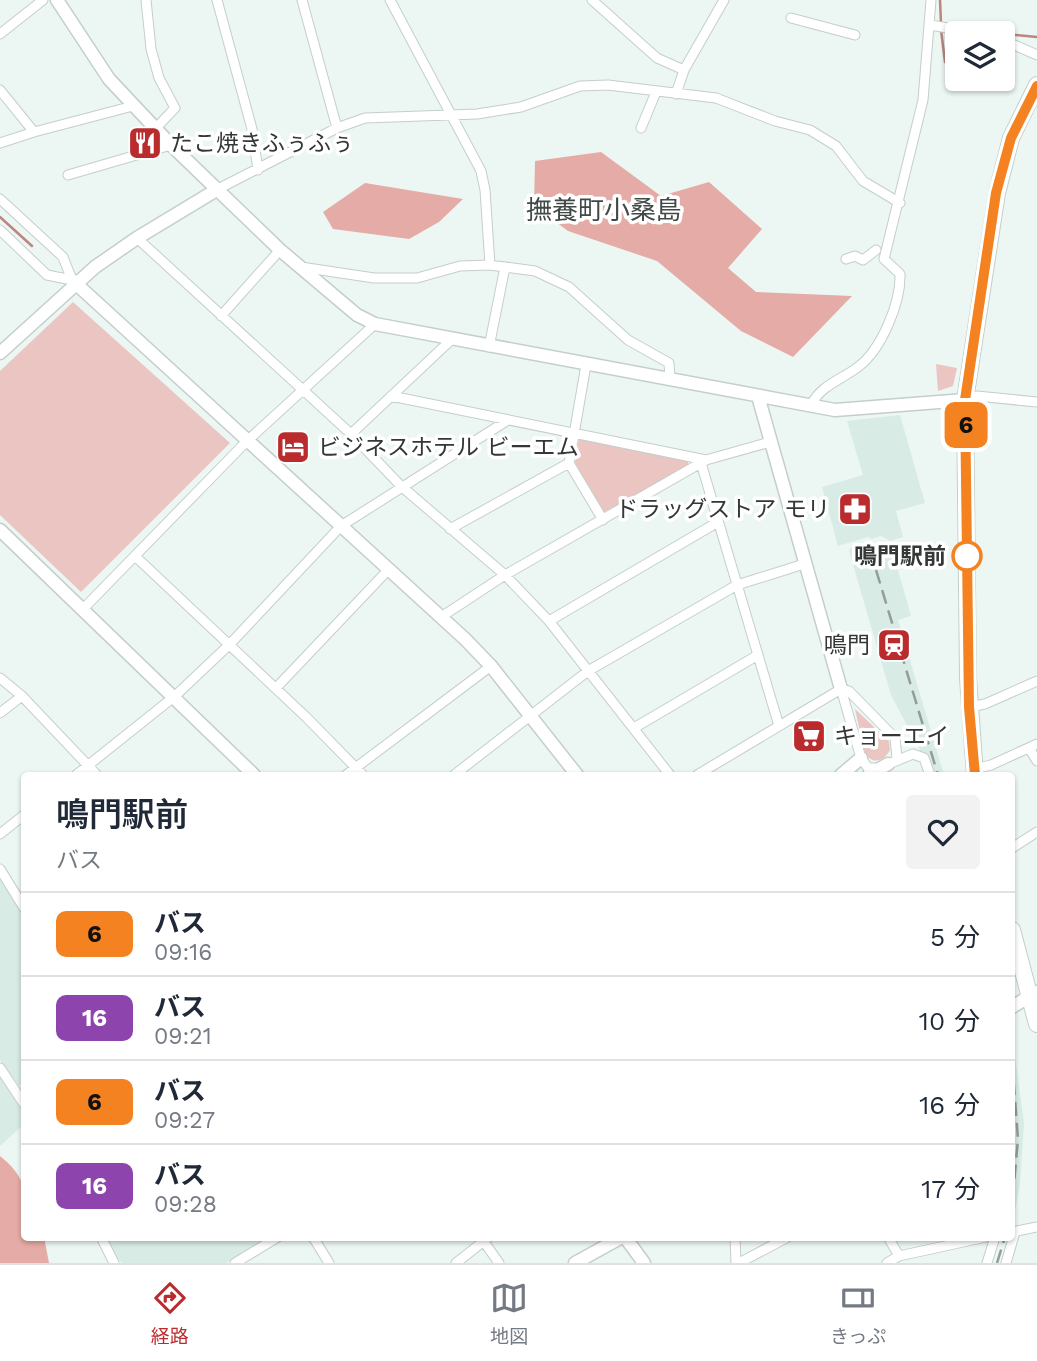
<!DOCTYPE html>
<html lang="ja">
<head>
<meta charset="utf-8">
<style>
  :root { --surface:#fff; --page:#f2f2f3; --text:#1f2937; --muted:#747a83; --line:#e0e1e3; --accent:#ba2b2e }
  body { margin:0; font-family:"Work Sans","Noto Sans JP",sans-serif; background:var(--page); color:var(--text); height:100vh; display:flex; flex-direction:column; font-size:26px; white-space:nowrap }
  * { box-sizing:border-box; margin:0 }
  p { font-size:23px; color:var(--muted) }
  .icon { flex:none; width:38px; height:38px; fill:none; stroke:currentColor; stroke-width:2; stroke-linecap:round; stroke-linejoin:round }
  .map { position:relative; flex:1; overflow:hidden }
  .panel { position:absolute; left:21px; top:772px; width:994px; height:469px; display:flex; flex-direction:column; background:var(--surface); border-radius:7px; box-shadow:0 2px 5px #0004 }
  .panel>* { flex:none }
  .badge { padding:0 14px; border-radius:10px; font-size:24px; line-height:46px }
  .tools { position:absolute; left:945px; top:21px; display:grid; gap:14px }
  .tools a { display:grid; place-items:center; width:70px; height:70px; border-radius:7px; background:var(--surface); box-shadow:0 2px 5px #0004; font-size:35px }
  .map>.badge { position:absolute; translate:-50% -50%; box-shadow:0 0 0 4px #fff }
  .round { display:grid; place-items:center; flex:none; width:74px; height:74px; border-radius:7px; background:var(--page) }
  .overview { display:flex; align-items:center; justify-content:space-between; height:119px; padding:0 35px }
  h1 { font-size:33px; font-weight:600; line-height:52px }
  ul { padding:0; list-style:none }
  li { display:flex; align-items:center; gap:21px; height:84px; padding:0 35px; border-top:2px solid var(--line) }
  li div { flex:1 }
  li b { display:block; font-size:26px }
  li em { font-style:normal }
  li .badge { min-width:77px; font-weight:700; text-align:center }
  .tabs { display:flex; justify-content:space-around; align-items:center; height:98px; border-top:2px solid var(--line); background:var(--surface); font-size:19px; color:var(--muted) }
  .tabs a { display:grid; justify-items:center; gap:4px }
  .tabs .on { color:var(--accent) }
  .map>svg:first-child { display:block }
</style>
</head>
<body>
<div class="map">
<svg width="1037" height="1263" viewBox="0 0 1037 1263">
  <rect width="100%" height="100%" fill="#ecf7f3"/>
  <path fill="#d8ebe4" d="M 900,415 L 925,503 L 896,511 L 903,537 L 890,541 L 881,536 L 872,539 L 868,537 L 838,546 L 822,487 L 863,475 L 847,421 Z
    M 869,542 L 873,544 L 878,561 L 894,556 L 911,616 L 898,620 L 944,775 L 933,775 L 891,695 L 849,551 L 851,547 Z
    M 0,876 L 24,915 L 24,1081 L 19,1086 L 0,1060 Z
    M 1012,1035 L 1024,1123 L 1020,1184 L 1012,1227 L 1015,1139 Z
    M 0,1073 L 24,1113 L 24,1124 L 0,1146 Z
    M 105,1237 L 268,1237 L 226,1263 L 122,1263 L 109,1249 Z"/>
  <path fill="#ebc5c1" d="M 73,302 L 230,443 L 81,592 L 0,515 L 0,371 Z
    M 936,364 L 957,368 L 953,386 L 938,391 Z
    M 579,439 L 688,460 L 688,468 L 604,512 L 575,463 Z
    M 855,709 L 889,741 L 890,750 C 884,761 874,765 865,754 Z"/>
  <path fill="#e5aba6" d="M 601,152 L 661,196 L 709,182 L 762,229 L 728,268 L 756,292 L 852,296 L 793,357 L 741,331 L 657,261 L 568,231 L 534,206 L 535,161 Z
    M 365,183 L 463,199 L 439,222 L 409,239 L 333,229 L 323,212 Z
    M 0,1156 C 33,1183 24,1198 24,1237 L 44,1237 L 49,1263 L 0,1263 Z"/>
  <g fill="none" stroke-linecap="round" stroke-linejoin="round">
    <path stroke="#bd8580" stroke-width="2.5" d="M 940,0 L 941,23
      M 941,30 L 945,62 L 957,64
      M 1003,37 L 1006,34 L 1037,37
      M 0,217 L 32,246"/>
    <g stroke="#c4ceca" stroke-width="11">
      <path id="street" d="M 146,0 L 151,49 L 159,78 L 175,108 L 155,129
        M 217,0 L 252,129 L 258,170
        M 302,0 L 337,128
        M 390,0 L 481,171 L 485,190 L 490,265
        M 592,0 L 657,58 L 684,70
        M 791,18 L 855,35
        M 931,25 L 974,33
        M 0,34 L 43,0
        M 1003,40 L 1037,55
        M 0,90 L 34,132 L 133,106
        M 676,94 L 684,70 L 724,0
        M 641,128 L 656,92
        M 0,143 L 34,132
        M 68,175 L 171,145
        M 218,189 L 337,128 L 365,118 L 477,114 L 521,107 L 580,86 L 608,85 L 716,98 L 775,121 L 810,130 L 836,146 L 863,181 L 900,203
        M 0,199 L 63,257 L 72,280
        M 0,230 L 47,275 L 72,280
        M 137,238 L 351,434 L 401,486 L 505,575 L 549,621 L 670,775
        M 846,259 L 855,256 L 863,260 L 876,250
        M 301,267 L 374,278 L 417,278 L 460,266 L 490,265 L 535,271 L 569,287 L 628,340 L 669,363 L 670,380
        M 221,316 L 280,250
        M 489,347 L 505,267
        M 586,365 L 569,463 L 603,520
        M 391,396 L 706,460
        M 965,400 L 977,396 L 1037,402
        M 811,405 C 821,385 841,380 858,367 C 881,350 901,303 900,274 L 884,259 L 923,100 L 931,0
        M 351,434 L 451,340
        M 701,463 L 779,726
        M 450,529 L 569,463
        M 136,557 L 306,717 L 363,775
        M 82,610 L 247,441 L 375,324
        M 441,617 L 505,575 L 706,460 L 770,442
        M 549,621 L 718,522
        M 0,678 L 22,696 L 97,775
        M 276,688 L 389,569
        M 841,689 L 861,758 L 868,768 L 879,768 L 913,754 L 924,758 L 930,775
        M 841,689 L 849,691 L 895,738 L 897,758
        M 969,707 L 985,704 L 1037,681
        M 0,713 L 22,696
        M 634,728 L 758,655
        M 1029,748 L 1037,761
        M 974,769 L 991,765 L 1037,744
        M 76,775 L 175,696 L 230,644 L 341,526 L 508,420
        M 346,775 L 491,666
        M 454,775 L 588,671 L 737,585 L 804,564
        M 697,775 L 841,689
        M 0,834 L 24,815
        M 1012,848 L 1037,832
        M 0,869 L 24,908
        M 0,1068 L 24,1104
        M 1012,1232 L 1037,1227
        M 101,1237 L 114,1263
        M 313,1237 L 329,1263
        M 735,1237 L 736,1263
        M 888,1237 L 899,1256
        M 482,1239 L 499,1263
        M 235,1263 L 278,1237
        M 456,1263 L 489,1237
        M 739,1263 L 788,1237
        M 887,1263 L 899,1256 L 986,1237
        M 987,1263 L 995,1237
        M 1006,1263 L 1015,1232"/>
    </g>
    <g stroke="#c4ceca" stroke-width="15">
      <path id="secondary" d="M 57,0 L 109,79 L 171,145 L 280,250 L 357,315 L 375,324 L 835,410 L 965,400
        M 72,280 L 465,639 L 491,666 L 577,775
        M 0,353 L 95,267 L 137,238 L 218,189
        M 758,396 L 841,689
        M 0,530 L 254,775
        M 841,775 L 861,758
        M 869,775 L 888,764
        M 1012,1007 L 1037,992
        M 625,1237 L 644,1263
        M 575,1263 L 622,1237"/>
    </g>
    <g stroke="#c4ceca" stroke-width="18">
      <path id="highway" d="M 975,775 L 968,678 L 965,400 L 997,193 L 1011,138 L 1037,85
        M 1012,930 L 1037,1024"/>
    </g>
    <use href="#street" stroke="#fff" stroke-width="9"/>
    <use href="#secondary" stroke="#fff" stroke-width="12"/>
    <use href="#highway" stroke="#fff" stroke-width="16"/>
    <path stroke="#949c99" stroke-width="2.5" stroke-dasharray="14 7" stroke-linecap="butt" d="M 870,550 L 938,775
      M 1012,1060 L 1018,1139 L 1012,1206
      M 997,1263 L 1005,1237"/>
  </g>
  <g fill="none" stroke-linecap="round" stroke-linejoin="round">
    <g stroke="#fff" stroke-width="16">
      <path id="line" d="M 975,775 L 969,707 L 965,400 L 996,193 L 1011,138 L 1037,86"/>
    </g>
    <use href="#line" stroke="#f58220" stroke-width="10"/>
  </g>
  <defs>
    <g id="restaurant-square" transform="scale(1.75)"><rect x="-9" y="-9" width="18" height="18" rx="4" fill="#ba2b2e" stroke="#fff"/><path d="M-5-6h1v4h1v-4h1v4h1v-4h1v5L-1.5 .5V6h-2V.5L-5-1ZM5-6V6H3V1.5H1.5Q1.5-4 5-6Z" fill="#fff"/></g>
    <g id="hotel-square" transform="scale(1.75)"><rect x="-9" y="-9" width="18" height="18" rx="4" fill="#ba2b2e" stroke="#fff"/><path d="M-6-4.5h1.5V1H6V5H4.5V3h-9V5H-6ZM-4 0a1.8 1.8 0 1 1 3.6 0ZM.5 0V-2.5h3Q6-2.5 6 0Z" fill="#fff"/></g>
    <g id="pharmacy-square" transform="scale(1.75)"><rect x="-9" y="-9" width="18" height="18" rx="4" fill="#ba2b2e" stroke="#fff"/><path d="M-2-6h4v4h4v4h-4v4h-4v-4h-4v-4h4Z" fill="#fff"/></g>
    <g id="station-square" transform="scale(1.75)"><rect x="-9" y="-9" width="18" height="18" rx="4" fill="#ba2b2e" stroke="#fff"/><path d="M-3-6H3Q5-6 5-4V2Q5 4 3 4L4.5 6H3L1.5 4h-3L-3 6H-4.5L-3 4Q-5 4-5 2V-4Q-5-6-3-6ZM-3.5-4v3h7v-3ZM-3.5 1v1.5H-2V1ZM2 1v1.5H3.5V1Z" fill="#fff"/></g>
    <g id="supermarket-square" transform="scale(1.75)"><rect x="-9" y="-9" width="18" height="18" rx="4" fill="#ba2b2e" stroke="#fff"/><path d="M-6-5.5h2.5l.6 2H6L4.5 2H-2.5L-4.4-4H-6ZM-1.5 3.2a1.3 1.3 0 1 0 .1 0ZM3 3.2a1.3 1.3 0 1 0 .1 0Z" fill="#fff"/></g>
  </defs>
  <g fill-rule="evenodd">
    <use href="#restaurant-square" x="145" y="143"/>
    <use href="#hotel-square" x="293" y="447"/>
    <use href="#pharmacy-square" x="855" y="509"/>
    <use href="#station-square" x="894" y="645"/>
    <use href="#supermarket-square" x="809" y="736"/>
  </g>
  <circle fill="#fff" stroke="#f58220" stroke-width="3.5" cx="967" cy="556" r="14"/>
  <g text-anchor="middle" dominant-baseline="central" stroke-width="7" stroke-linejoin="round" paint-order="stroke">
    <g font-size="23" fill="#333736" stroke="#fff" text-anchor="start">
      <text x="170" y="143">たこ焼きふぅふぅ</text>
      <text x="318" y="447">ビジネスホテル ビーエム</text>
      <text x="830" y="509" text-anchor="end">ドラッグストア モリ</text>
      <text x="870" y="645" text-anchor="end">鳴門</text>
      <text x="834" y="736">キョーエイ</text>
    </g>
    <g font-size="23" font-weight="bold" fill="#333736" stroke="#fff" text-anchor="end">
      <text x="946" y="556">鳴門駅前</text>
    </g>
    <g font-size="26" fill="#404945" stroke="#fff">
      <text x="604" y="210">撫養町小桑島</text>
    </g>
  </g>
</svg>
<div class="tools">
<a><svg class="icon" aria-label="layers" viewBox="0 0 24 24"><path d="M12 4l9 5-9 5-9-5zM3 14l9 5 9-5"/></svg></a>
</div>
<b class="badge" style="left:966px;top:425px;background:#f58220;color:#111">6</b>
<section class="panel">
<div class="overview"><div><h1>鳴門駅前</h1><p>バス</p></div><a class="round"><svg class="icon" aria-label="heart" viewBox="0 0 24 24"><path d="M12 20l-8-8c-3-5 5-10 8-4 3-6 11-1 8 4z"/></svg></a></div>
<ul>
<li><span class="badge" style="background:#f58220;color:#111">6</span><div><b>バス</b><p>09:16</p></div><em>5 分</em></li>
<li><span class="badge" style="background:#8e44ad;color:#fff">16</span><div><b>バス</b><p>09:21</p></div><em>10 分</em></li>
<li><span class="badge" style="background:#f58220;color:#111">6</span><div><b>バス</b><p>09:27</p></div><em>16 分</em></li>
<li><span class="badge" style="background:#8e44ad;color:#fff">16</span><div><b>バス</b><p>09:28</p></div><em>17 分</em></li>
</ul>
</section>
</div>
<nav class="tabs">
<a class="on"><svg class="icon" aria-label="directions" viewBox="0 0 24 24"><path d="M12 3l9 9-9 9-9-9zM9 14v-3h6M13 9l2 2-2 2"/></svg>経路</a>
<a><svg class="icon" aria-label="map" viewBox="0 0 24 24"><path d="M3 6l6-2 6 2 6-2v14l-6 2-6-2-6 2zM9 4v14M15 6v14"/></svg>地図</a>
<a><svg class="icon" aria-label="tickets" viewBox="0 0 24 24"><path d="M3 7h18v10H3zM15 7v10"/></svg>きっぷ</a>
</nav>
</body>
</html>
